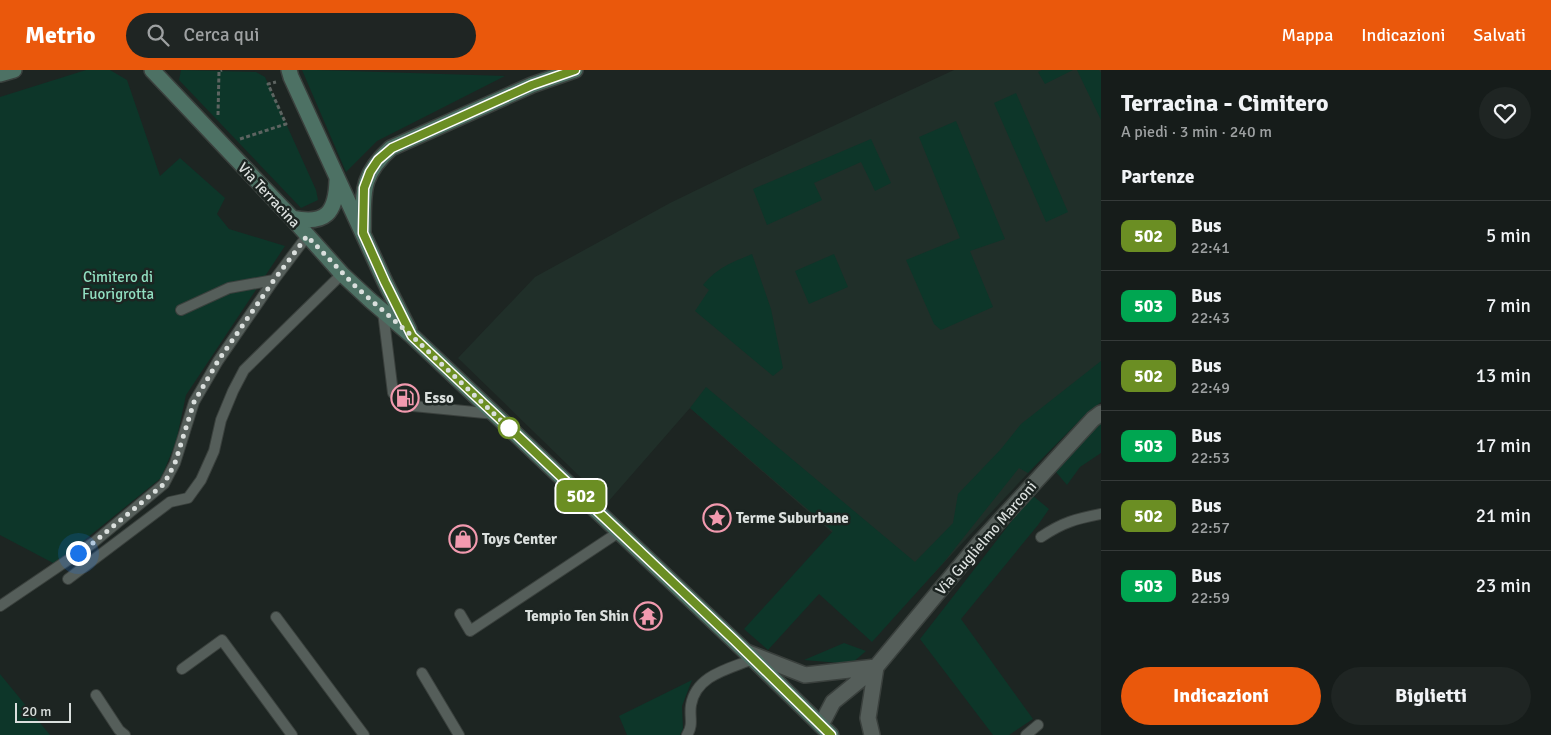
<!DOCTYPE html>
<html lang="it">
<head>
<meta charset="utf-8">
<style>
  :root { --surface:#161c1a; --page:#1f2523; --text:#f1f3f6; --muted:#9ea1a2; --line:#353a39; --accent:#ea580c }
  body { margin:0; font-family:Signika,sans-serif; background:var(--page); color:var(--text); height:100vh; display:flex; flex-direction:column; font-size:19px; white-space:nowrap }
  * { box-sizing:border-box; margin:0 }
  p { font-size:16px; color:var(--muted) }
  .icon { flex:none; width:28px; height:28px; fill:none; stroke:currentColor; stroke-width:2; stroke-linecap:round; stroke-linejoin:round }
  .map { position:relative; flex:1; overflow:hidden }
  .details { display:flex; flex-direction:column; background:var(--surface); width:450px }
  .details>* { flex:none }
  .badge { padding:0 10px; border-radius:8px; font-size:18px; line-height:32px }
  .scale { position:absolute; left:15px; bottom:12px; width:56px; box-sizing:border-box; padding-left:5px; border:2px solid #dadfdd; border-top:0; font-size:14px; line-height:18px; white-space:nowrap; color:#dadfdd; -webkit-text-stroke:4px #1d2522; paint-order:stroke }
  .you { position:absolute; width:25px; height:25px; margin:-12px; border:4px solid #fff; border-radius:50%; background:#1a73e8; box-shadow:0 0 0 8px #1a73e833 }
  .map>.badge { position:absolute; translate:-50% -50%; box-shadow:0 0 0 2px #fff }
  h2 { padding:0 20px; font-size:19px; line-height:45px }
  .round { display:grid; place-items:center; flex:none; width:52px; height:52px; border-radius:26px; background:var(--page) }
  .summary { display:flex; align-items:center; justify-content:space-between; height:85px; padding:0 20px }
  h1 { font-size:24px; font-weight:700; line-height:38px }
  .button { display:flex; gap:10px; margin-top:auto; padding:10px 20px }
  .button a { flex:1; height:58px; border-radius:30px; background:var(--accent); color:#fff; font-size:20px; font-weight:700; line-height:58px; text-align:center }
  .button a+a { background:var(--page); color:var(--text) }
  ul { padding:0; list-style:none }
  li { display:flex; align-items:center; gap:15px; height:70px; padding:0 20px; border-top:1px solid var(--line) }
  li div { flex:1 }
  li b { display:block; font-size:19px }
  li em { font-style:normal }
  li .badge { min-width:55px; font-weight:700; text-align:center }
  header { display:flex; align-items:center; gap:30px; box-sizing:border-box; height:70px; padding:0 25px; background:var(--accent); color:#fff }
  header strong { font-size:24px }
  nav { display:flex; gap:28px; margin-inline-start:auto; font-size:18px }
  .search { width:350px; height:45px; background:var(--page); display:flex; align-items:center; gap:12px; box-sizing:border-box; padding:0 18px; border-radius:28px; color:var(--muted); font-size:19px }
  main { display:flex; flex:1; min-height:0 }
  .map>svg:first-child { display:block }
</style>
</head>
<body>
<header>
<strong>Metrio</strong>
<div class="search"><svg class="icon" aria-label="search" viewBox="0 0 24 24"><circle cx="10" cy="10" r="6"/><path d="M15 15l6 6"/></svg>Cerca qui</div>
<nav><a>Mappa</a><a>Indicazioni</a><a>Salvati</a></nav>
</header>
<main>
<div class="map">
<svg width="1101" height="665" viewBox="0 0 1101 665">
  <rect width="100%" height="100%" fill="#1d2522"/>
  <path fill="#202f29" d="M 954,0 L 1101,0 L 1101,307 L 1066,341 L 1028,403 L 909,530 L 690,338 L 607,433 L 458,288 L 535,207 L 670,133 L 738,100 Z"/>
  <path fill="#0d3629" d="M 86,0 L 110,0 L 127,10 L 160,106 L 180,88 L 225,128 L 217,144 L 229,159 L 285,176 L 186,325 L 176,372 L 161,408 L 55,494 L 0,465 L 0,27 Z
    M 181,0 L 256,2 L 265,7 L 316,120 L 318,130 L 301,138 L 179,10 Z
    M 302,0 L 317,0 L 505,6 L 377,71 L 346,102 Z
    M 1042,0 L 1073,0 L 1045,14 L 1038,2 Z
    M 1077,0 L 1099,0 L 1101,3 L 1101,50 Z
    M 1016,23 L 1068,142 L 1046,152 L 994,33 Z
    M 956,51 L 1005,169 L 970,181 L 993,237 L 941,260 L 934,254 L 906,190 L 960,168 L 919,67 Z
    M 871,69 L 891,113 L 875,121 L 861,92 L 814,113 L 822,130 L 767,155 L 753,119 Z
    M 752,184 L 771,239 L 783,298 L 773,306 L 695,241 L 709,220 L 703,215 C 718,197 731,193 752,184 Z
    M 834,184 L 848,217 L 809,234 L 795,201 Z
    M 1101,291 L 1101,332 L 1081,349 L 1028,403 L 1019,398 L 944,492 L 872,572 L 819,524 L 768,580 L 744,559 L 833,461 L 690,338 L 706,317 L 915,492 L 953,453 L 958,424 L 1001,379 L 1021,354 Z
    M 1099,351 L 1101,354 L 1101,383 L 1080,397 L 1067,415 L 1056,402 Z
    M 1032,425 L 1049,439 L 1038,455 L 961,549 L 1033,649 L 1009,665 L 993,665 L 920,569 Z
    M 844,573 L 866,581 L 851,594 L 804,590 Z
    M 0,604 L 50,665 L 0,665 Z
    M 692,610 L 682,636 L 683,659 L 680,665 L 627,665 L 619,646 Z"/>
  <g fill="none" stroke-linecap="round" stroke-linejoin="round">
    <g stroke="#3a403d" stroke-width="12">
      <path id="service" d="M 181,240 L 229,218 L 274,210
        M 383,242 L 393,323
        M 413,336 L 495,344
        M 1041,467 C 1063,452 1076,449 1101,444
        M 68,509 L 170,432 L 188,428 L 201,410 L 214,381 L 221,350 L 233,321 L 244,300 L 342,204
        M 0,536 L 93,473 L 164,414 L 175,393 L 194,332 L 218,291 L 274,210 L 307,166
        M 460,544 L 470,561 L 619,462
        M 276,547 L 364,665
        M 182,599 L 222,570 L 292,665
        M 422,603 L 459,665
        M 96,625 L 119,660 L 125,665
        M 687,665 C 694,654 689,647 691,635 C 696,605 729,599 753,589
        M 1026,665 L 1038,655"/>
    </g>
    <g stroke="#3a403d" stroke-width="18">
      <path id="minor" d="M 746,582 L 805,605 L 876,597
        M 821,655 L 833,632 L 876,597 L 980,472 L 1093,349 L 1101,343
        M 872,665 L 868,648 L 876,597"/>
    </g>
    <g stroke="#3a403d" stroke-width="18">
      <path id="secondary" d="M 152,0 L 292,148 L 342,204 L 370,230 L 412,266 L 746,582 L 831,665
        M 289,0 L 291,7 L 385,212 L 409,260
        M 0,4 L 14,0
        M 292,148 C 326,155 336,143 337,110
        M 363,163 C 364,123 359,107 391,78 L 532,15 L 575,0"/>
    </g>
    <path stroke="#5d6461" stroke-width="3" stroke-dasharray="4 2.5" stroke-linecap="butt" d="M 218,45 L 219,1 L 222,0
      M 240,69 L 286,54 L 268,14 L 276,12"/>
    <use href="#service" stroke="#555e5a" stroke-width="10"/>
    <use href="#minor" stroke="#555e5a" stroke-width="15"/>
    <use href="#secondary" stroke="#4d7164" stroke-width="15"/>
  </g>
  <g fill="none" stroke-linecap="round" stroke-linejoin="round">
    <g stroke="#fff" stroke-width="11">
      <path id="line" d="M 575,0 L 532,15 L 392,78 L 378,90 L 370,102 L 364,118 L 363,163 L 385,212 L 412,266 L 734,570 L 831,665"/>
    </g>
    <use href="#line" stroke="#6b8e23" stroke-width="8"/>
    <path stroke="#dadfdd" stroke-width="5" stroke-dasharray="0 9" d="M 78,483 L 93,473 L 164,414 L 175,393 L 194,332 L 218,291 L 274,210 L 307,166 L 356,217 L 412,266 L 509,358"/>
  </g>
  <defs>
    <g id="fuel-ring" transform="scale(1.4375)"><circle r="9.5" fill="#1d2522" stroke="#f29aaf" stroke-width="1.5"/><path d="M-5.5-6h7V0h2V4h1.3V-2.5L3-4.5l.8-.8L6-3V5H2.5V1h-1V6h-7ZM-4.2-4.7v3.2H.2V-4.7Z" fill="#f29aaf"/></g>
    <g id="sight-ring" transform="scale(1.4375)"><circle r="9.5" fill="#1d2522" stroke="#f29aaf" stroke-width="1.5"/><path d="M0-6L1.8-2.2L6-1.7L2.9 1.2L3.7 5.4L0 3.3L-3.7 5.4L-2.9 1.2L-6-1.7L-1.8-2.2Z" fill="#f29aaf"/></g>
    <g id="shop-ring" transform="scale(1.4375)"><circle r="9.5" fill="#1d2522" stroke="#f29aaf" stroke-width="1.5"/><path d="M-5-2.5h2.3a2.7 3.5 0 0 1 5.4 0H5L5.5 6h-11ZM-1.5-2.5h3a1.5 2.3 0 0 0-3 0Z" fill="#f29aaf"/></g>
    <g id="temple-ring" transform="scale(1.4375)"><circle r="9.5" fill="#1d2522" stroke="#f29aaf" stroke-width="1.5"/><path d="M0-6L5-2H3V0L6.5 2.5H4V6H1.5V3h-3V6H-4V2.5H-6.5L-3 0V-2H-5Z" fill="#f29aaf"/></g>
  </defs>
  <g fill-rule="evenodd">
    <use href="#fuel-ring" x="405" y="328"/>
    <use href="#sight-ring" x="717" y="448"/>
    <use href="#shop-ring" x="463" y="469"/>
    <use href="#temple-ring" x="648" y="546"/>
  </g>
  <circle fill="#fff" stroke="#6b8e23" stroke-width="2.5" cx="509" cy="358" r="10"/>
  <g text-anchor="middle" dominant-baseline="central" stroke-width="5" stroke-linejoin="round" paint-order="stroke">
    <g font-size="15" fill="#dadfdd" stroke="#1d2522">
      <text transform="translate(269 125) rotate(47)">Via Terracina</text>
      <text transform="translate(986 468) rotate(-49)">Via Guglielmo Marconi</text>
    </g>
    <g font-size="15" fill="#91dfc1" stroke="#1d2522">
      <text x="118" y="207">Cimitero di<tspan x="118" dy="17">Fuorigrotta</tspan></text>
    </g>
    <g font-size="15" font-weight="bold" fill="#dadfdd" stroke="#1d2522" text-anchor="start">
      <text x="424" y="328">Esso</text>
      <text x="736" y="448">Terme Suburbane</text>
      <text x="482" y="469">Toys Center</text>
      <text x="629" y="546" text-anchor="end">Tempio Ten Shin</text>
    </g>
  </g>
</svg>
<div class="scale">20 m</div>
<div class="you" style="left:78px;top:483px"></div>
<b class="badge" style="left:581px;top:426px;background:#6b8e23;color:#fff">502</b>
</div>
<section class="details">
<div class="summary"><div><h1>Terracina - Cimitero</h1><p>A piedi · 3 min · 240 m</p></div><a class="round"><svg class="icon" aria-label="heart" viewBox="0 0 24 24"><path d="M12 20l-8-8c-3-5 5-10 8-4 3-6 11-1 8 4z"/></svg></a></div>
<h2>Partenze</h2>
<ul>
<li><span class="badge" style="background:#6b8e23;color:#fff">502</span><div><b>Bus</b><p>22:41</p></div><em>5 min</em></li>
<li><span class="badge" style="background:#00a651;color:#fff">503</span><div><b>Bus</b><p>22:43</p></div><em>7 min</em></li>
<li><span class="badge" style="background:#6b8e23;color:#fff">502</span><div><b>Bus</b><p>22:49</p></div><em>13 min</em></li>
<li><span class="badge" style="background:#00a651;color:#fff">503</span><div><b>Bus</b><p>22:53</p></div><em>17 min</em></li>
<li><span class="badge" style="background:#6b8e23;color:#fff">502</span><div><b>Bus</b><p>22:57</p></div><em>21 min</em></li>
<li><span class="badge" style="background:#00a651;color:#fff">503</span><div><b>Bus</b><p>22:59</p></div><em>23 min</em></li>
</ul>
<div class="button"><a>Indicazioni</a><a>Biglietti</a></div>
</section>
</main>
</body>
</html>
